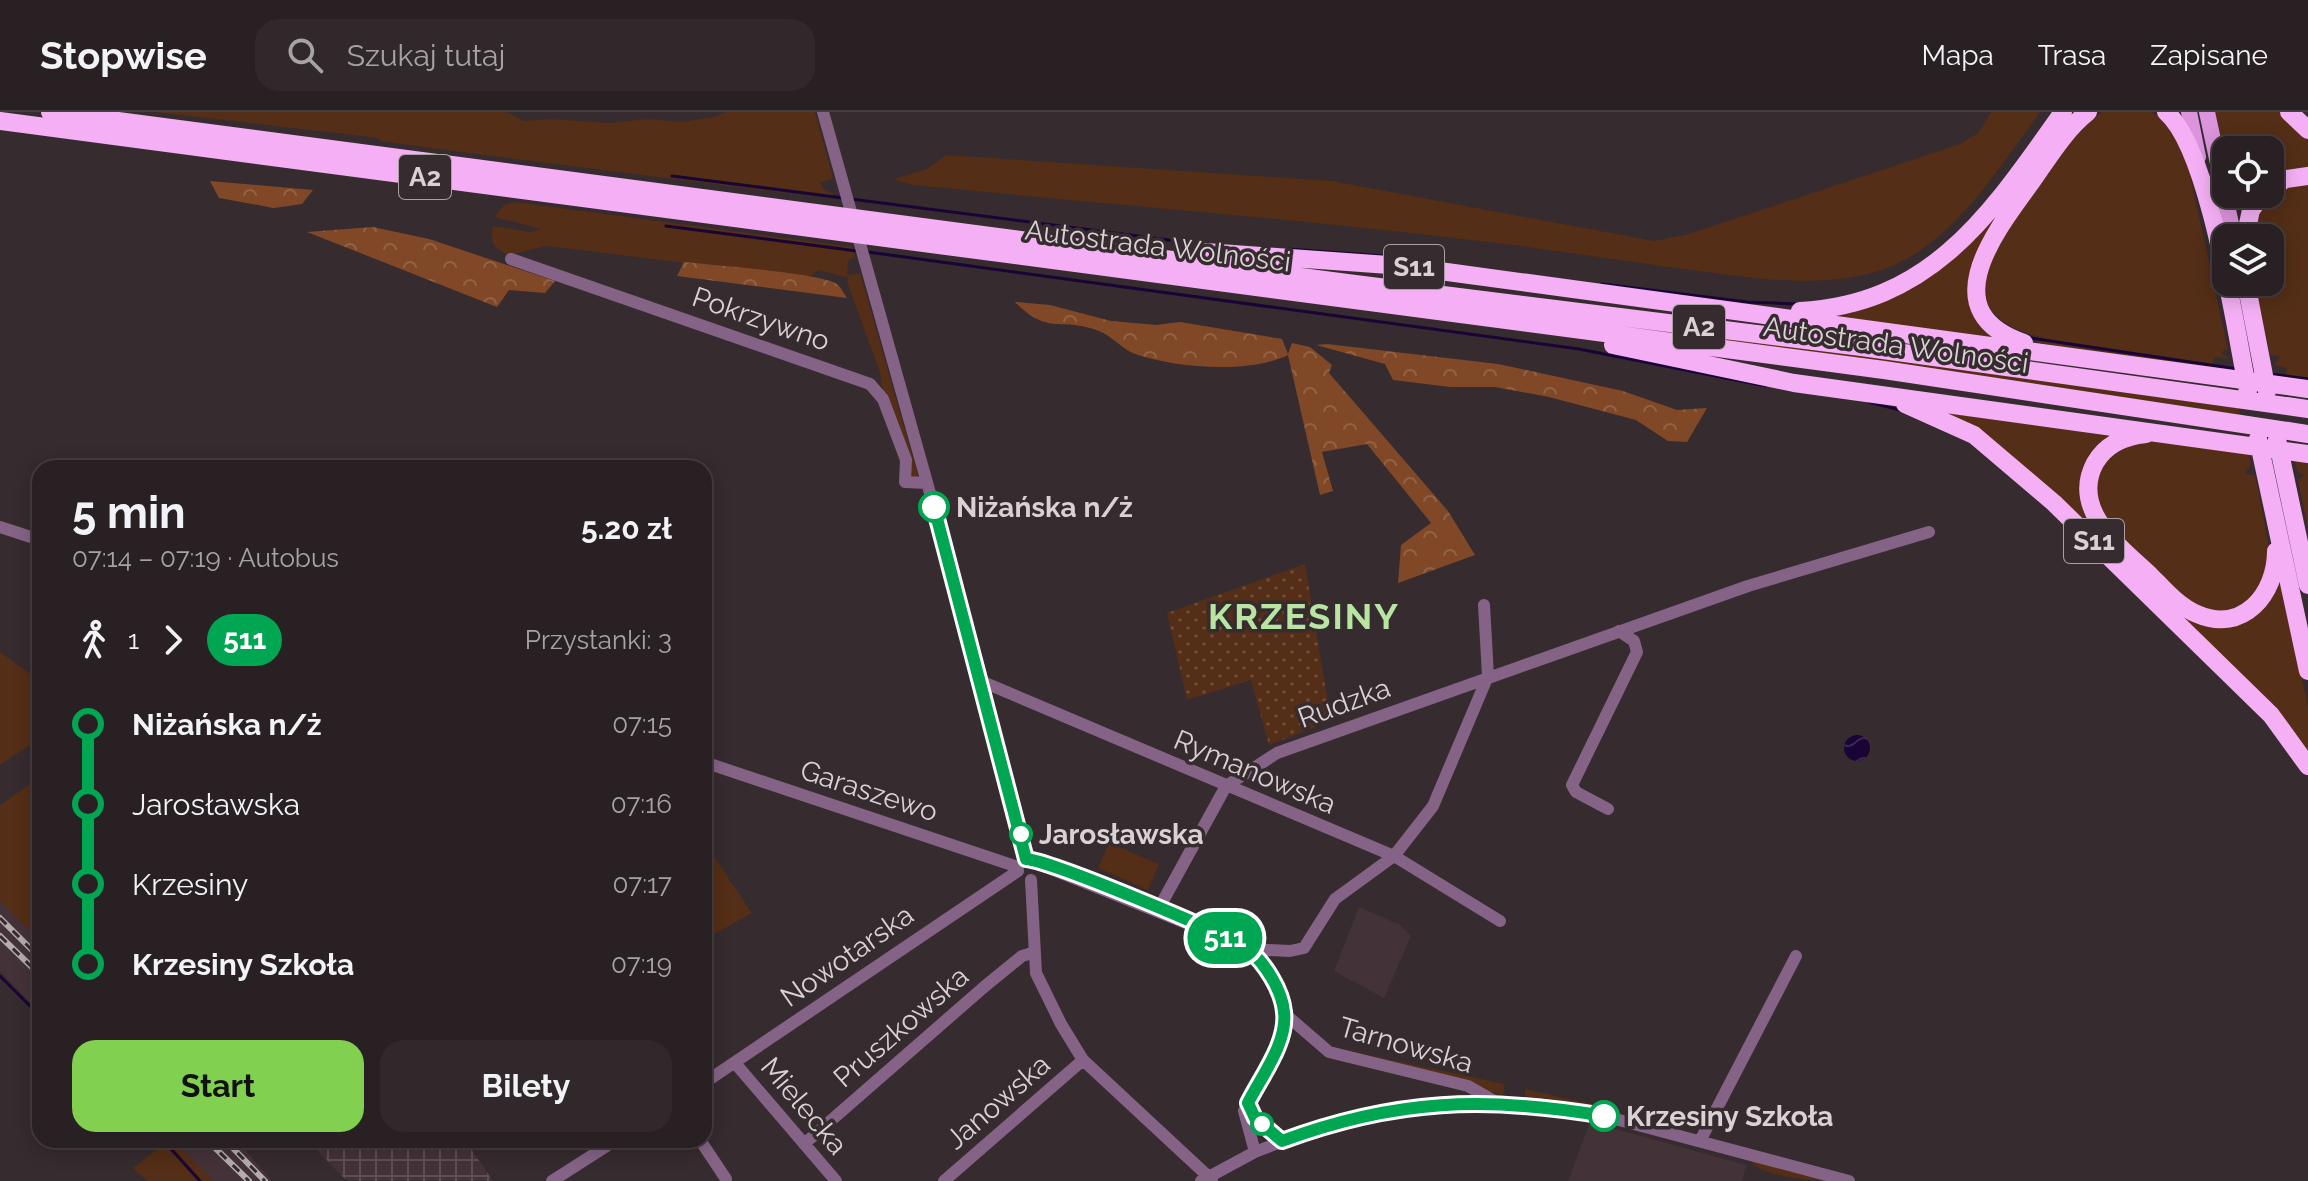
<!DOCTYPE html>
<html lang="pl">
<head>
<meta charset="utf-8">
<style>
  :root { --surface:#282023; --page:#30282b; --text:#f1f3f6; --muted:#a5a3a6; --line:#443e41; --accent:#81d050 }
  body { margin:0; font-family:Raleway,sans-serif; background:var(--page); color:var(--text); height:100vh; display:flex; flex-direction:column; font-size:30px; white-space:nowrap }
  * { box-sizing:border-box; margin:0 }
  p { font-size:26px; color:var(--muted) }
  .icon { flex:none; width:44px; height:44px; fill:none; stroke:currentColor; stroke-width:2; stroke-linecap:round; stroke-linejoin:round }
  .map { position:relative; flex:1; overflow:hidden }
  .panel { position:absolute; left:32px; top:348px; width:680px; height:688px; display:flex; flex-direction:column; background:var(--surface); border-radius:24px; box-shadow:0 4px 20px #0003,0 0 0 2px var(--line) }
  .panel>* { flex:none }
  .badge { padding:0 16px; border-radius:26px; font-size:28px; line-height:52px }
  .buttons { position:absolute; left:2212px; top:24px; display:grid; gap:16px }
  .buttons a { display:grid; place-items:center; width:72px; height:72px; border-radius:16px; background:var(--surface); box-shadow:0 4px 20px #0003,0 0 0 2px var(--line); font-size:40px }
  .map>.badge { position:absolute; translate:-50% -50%; box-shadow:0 0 0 4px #fff }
  .legs { display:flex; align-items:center; gap:12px; height:88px; padding:0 40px; font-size:26px }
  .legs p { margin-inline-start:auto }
  .overview { display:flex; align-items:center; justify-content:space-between; height:136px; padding:0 40px }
  h1 { font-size:44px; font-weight:700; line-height:60px }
  .button { display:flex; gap:16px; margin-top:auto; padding:16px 40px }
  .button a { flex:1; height:92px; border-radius:24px; background:var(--accent); color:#111; font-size:32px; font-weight:700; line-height:92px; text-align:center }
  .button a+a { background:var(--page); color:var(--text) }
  ul { padding:0 40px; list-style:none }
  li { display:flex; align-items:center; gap:28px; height:80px; font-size:30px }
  li i { display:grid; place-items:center; width:12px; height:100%; margin:0 10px; background:currentColor }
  li i::after { content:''; width:20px; height:20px; margin:-10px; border:6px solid; border-radius:50%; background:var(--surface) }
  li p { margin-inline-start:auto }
  li:first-child i { background:linear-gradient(#0000 50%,currentColor 0) }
  li:last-child i { background:linear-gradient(currentColor 50%,#0000 0) }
  header { display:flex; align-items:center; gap:48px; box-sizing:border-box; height:112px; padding:0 40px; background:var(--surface); border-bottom:2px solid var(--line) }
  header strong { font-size:38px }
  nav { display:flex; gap:44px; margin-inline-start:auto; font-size:28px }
  .search { width:560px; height:72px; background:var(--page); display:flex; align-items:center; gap:20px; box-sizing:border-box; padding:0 28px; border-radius:24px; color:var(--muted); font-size:30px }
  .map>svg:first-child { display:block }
</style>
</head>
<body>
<header>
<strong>Stopwise</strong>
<div class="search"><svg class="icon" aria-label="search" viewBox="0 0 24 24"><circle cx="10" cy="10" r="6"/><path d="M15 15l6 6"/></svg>Szukaj tutaj</div>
<nav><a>Mapa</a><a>Trasa</a><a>Zapisane</a></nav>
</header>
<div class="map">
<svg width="2308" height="1069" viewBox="0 0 2308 1069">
  <defs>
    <pattern id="industrial-grid" width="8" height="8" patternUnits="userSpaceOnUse" patternTransform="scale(2)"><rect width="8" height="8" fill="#443239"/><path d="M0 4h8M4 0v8" fill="none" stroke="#5e4f55"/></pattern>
    <pattern id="forest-crowns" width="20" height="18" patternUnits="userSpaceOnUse" patternTransform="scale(2)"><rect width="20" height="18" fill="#804826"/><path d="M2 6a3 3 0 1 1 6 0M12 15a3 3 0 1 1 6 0" fill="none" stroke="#916245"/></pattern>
    <pattern id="garden-dots" width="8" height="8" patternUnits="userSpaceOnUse" patternTransform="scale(2)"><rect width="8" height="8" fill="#542e16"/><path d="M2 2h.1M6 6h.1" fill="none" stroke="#6c4b37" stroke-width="1.8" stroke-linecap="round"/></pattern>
    <pattern id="water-waves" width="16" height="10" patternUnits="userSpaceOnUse" patternTransform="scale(2)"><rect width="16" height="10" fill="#1a0436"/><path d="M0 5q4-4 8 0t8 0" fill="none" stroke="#3b2852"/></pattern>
  </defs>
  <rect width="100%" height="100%" fill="#362b2f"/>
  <path fill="#443239" d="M 0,789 L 40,829 L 40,901 L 0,859 Z
    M 1359,795 L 1400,813 L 1411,824 L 1384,886 L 1334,859 Z
    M 1590,1010 L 1746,1053 L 1742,1069 L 1568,1069 Z
    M 168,1028 L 237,1028 L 272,1069 L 211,1069 Z"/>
  <path fill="url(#industrial-grid)" d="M 307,1028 L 465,1028 L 493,1069 L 347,1069 Z"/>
  <path fill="#542e16" d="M 155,0 L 507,0 L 524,9 L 551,7 L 610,11 L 647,7 L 681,10 L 715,5 L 725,0 L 815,0 L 833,66 L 820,71 L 824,78 L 838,84 L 672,65 L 839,88 L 438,37 L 381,29 L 378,26 Z
    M 1991,0 L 2040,0 C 1995,61 1947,143 1868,162 C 1804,177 1739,164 1676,156 C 1602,146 1528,134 1454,126 C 1274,105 1094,91 913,73 L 893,67 L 927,57 L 946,43 L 1332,69 L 1654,129 L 1689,122 L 1960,32 L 1978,21 Z
    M 2068,0 L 2080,0 L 1971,164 L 2004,229 L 1804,202 L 1922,165 Z
    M 2095,0 L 2099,0 C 2062,26 2038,72 2011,108 C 1934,215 2025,228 2110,240 C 2151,245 2191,251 2231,257 L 2232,260 C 2189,254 2147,248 2104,242 C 2011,229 1935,213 2012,105 C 2036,71 2060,25 2095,0 Z
    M 2102,0 L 2151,0 L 2163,7 L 2155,0 L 2165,5 L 2187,49 L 2228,237 L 2221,240 L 2229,247 L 2214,245 L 2213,252 C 2174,247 2136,241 2097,236 C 2003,222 1946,204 2017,104 C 2042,69 2066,24 2102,0 Z
    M 2215,0 L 2284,0 L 2308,23 L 2308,59 L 2270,70 L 2270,38 L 2226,38 L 2226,50 Z
    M 2308,68 L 2308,271 L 2277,267 L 2276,262 L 2285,263 L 2287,256 L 2274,253 L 2280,244 L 2270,243 L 2255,170 L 2270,170 L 2270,126 L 2249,126 C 2253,87 2275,80 2308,68 Z
    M 516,90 L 852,135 L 855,145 L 848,148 L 847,163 L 860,161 L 919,367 L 913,370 L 883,281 L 880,260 L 847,170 L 849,166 L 818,158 L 811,164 L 791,164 L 547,134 L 509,143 C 495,138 489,129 493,114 L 531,120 L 541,117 L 494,105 L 504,93 Z
    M 868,114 L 2238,292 L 2241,306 Z
    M 1923,292 L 2126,319 L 2105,332 L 2090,405 L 2214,511 L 2281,471 L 2308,594 L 2308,645 L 2018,353 Z
    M 2136,328 L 2248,338 L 2251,351 L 2245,362 L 2255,363 L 2269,434 L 2265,474 L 2234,500 L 2195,496 L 2116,424 L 2093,385 L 2103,348 Z
    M 2294,345 L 2308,347 L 2308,416 L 2298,368 L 2304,363 L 2297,359 Z
    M 0,540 L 40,569 L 40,626 L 0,653 Z
    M 40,665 L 40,829 L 0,789 L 0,693 Z
    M 704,730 L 752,801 L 704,828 Z
    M 1109,731 L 1159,752 L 1148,778 L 1098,756 Z
    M 1334,936 L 1505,972 L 1503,983 Z
    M 1525,977 L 1603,995 L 1525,984 Z
    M 169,1028 L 172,1028 L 214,1069 L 147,1069 L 133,1056 Z
    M 1750,1048 L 1834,1069 C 1814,1069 1761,1066 1750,1048 Z"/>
  <path fill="url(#forest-crowns)" d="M 210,69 L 313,78 L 302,92 L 274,96 L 219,86 Z
    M 373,115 L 429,127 L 555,169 L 545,181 L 509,178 L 497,195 L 307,120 Z
    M 684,150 C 711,153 821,161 837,172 C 841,175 844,182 847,186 L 677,164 Z
    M 1015,190 L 1050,193 L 1111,209 L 1156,213 L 1180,210 L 1282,227 L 1288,242 L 1292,231 L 1310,235 L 1332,253 L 1329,261 L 1448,399 L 1475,443 L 1398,471 L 1401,433 L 1431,411 L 1367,332 L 1322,340 L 1333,379 L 1320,383 L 1288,243 C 1249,262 1176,256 1135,242 C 1122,237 1112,224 1099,219 C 1061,204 1050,225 1015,190 Z
    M 1327,232 L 1498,252 L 1623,279 L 1677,298 L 1707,296 L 1687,330 L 1668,329 L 1636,308 L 1549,285 L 1495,275 L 1450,275 L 1393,268 L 1385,252 L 1316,233 Z"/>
  <path fill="url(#garden-dots)" d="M 1305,452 L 1331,609 L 1269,633 L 1251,568 L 1187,588 L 1167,501 Z"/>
  <path fill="url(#water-waves)" d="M1844 636a13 13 0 1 1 26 0a13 13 0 1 1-26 0Z"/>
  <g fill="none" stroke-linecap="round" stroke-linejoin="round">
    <path stroke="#1a0436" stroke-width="3" d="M 672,64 L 843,86
      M 851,87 L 1192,131
      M 666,114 L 857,139
      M 1288,137 L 1384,144
      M 868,140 L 1579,237 L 1766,274
      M 1602,172 L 1747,190 L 1797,192
      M 2031,226 L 2237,257
      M 2272,262 L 2308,267
      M 1869,290 L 1900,298
      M 0,864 L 40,904
      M 163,1028 L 200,1069"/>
    <path stroke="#856386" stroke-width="12" d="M 823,0 L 983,570 L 1026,747
      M 511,147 L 870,272 L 883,287 L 906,348 L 905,370 L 927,371
      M 0,415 L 40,428
      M 983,570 L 1394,744 L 1500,809
      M 704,650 L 1018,755
      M 1608,697 L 1576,680 L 1572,673 L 1637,540 L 1634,529 L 1619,519
      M 1026,747 L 1238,832 C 1253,841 1263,853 1272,867 C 1301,914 1263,955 1244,999 L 1255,1040
      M 1031,768 L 1036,861 L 1061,912 L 1083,948 L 1212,1068
      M 1158,798 L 1226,674 L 1277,641 L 1748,474 L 1929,420
      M 1248,837 L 1290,839 L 1304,836 L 1335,787 L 1394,744 L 1433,694 L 1488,564 L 1484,493
      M 1285,902 L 1329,940 L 1468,974 L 1496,990
      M 735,951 L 836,1069
      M 704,971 L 1018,759
      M 1248,991 L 1255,1006 L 1282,1029
      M 700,1028 L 726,1067
      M 1700,1029 L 1796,844
      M 804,1032 L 984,875 L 1022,844 L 1032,841
      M 552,1069 L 616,1028
      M 944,1069 L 1083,948
      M 1201,1069 L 1255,1040 L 1314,1017 L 1391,998 L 1476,990 L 1537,992 L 1604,1004 L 1849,1069"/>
    <path stroke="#dc94dd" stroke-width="16" d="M 2189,0 L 2198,45
      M 2207,0 L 2234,126"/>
    <path stroke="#f5b0f5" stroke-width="18" d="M 50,0 L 1355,172 L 1861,235 L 2308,297
      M 2166,0 C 2210,38 2235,216 2248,279
      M 2289,0 L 2308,18
      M 0,9 L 1884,258 L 2308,322
      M 2270,76 L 2286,67 L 2308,64
      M 2245,126 L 2251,98 L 2263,82
      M 1192,139 L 1403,154 L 2308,277
      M 2246,170 L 2267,279
      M 1800,199 C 1934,192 1993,98 2063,0
      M 2024,231 C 1932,200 1995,120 2030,72 C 2048,47 2064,19 2088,0
      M 1613,233 L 1794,271 L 2308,342
      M 1905,292 L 1974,323 L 2054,391 L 2271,603 L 2308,654
      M 2146,322 C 2125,324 2106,332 2095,351 C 2070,398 2120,435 2150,463 C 2164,477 2178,494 2197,502 C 2243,522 2276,482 2276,439
      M 2258,327 L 2308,559
      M 2277,327 L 2308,473"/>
    <g stroke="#b4acaf" stroke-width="6">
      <path id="rail" d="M 0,806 L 40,846
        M 0,824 L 40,863
        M 207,1028 L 249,1069
        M 225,1028 L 265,1069"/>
    </g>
    <use href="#rail" stroke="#362b2f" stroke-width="3" stroke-dasharray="9" stroke-linecap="butt"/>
  </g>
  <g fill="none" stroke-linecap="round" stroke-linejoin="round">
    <g stroke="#fff" stroke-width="18">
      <path id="line-1" d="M 934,395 L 1026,747 C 1051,749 1225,821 1248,837 C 1265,851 1282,878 1284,900 C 1288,930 1261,965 1248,991 L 1255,1006 L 1282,1029 C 1395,987 1486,984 1604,1004"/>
    </g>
    <use href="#line-1" stroke="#00a651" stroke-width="12"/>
  </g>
  <g fill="#fff" stroke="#00a651" stroke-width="4">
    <circle cx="934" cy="395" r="14"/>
    <circle cx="1021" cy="722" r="10"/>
    <circle cx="1604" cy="1004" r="14"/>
    <circle cx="1262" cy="1012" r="10"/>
  </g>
  <g text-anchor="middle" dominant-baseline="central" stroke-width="7" stroke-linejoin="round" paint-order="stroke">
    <g fill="#362b2f" stroke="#a8a0a2" stroke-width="2">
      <rect x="399" y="43" width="52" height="44" rx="6"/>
      <rect x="1384" y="133" width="60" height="44" rx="6"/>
      <rect x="1673" y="193" width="52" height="44" rx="6"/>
      <rect x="2064" y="407" width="60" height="44" rx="6"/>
    </g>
    <g font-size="26" font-weight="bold" fill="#d9d2d4">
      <text x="425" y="65">A2</text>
      <text x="1414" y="155">S11</text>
      <text x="1699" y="215">A2</text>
      <text x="2094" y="429">S11</text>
    </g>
    <g font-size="28" fill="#d9d2d4" stroke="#362b2f">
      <text transform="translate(1158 134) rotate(7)">Autostrada Wolności</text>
      <text transform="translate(761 207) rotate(19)">Pokrzywno</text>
      <text transform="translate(1896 233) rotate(8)">Autostrada Wolności</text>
      <text transform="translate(1344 591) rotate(-20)">Rudzka</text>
      <text transform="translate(1255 660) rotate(23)">Rymanowska</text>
      <text transform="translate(869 679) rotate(18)">Garaszewo</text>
      <text transform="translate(847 844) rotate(-35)">Nowotarska</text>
      <text transform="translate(901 915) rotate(-41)">Pruszkowska</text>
      <text transform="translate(1406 933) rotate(16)">Tarnowska</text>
      <text transform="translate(998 990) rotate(-41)">Janowska</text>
      <text transform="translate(804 994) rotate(50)">Mielecka</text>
    </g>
    <g font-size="28" font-weight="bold" fill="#d9d2d4" stroke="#362b2f" text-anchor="start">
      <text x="956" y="395">Niżańska n/ż</text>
      <text x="1039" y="722">Jarosławska</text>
      <text x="1626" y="1004">Krzesiny Szkoła</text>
    </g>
    <g font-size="36" font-weight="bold" letter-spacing="2" fill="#b9e5a3" stroke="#362b2f">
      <text x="1304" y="504">KRZESINY</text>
    </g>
  </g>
</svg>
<div class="buttons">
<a><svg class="icon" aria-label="locate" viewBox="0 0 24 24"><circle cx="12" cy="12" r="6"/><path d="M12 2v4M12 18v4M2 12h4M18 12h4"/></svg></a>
<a><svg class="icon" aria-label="layers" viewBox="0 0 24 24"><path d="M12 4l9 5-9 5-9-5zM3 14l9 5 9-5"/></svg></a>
</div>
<b class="badge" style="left:1225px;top:826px;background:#00a651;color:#fff">511</b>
<section class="panel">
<div class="overview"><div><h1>5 min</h1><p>07:14 – 07:19 · Autobus</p></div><b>5.20 zł</b></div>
<div class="legs"><svg class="icon" aria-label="walk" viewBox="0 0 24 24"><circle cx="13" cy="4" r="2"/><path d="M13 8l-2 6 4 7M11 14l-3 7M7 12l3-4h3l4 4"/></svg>1<svg class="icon" aria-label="forward" viewBox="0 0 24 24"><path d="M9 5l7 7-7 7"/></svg><b class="badge" style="background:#00a651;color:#fff">511</b><p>Przystanki: 3</p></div>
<ul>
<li><i style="color:#00a651"></i><b>Niżańska n/ż</b><p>07:15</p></li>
<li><i style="color:#00a651"></i><span>Jarosławska</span><p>07:16</p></li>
<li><i style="color:#00a651"></i><span>Krzesiny</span><p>07:17</p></li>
<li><i style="color:#00a651"></i><b>Krzesiny Szkoła</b><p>07:19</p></li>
</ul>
<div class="button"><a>Start</a><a>Bilety</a></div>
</section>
</div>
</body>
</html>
